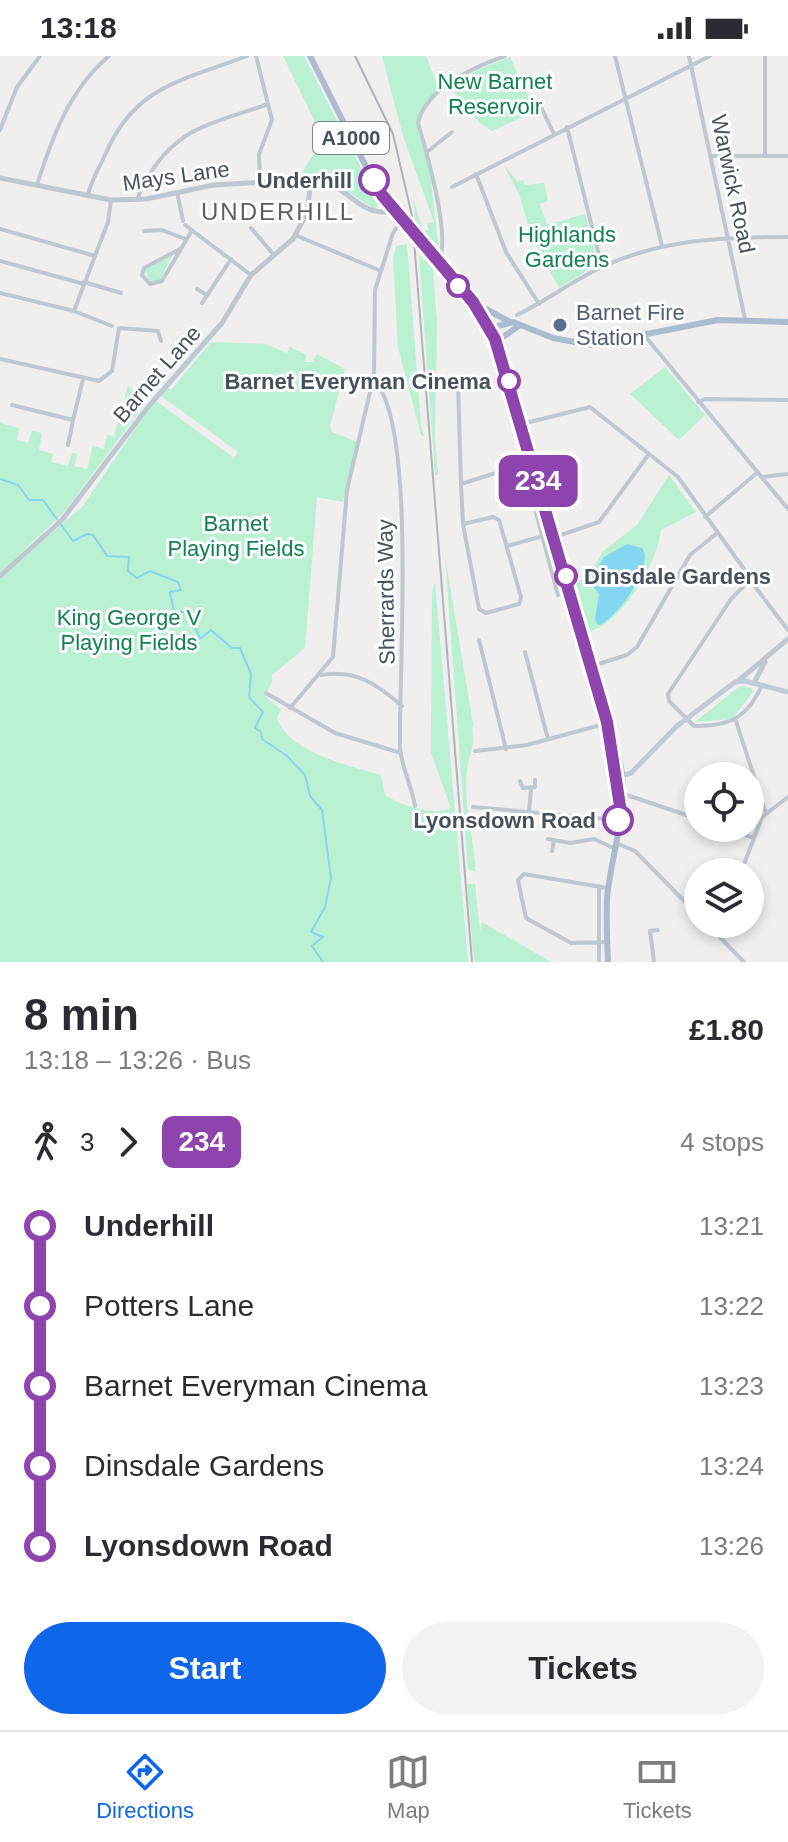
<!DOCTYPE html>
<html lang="en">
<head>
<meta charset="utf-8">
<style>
  :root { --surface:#fff; --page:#f2f2f3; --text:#2b2b33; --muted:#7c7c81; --line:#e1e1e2; --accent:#1066ea }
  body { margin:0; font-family:Arial,sans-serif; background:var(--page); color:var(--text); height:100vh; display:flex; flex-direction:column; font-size:30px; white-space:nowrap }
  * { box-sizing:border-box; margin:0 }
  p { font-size:26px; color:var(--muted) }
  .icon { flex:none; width:44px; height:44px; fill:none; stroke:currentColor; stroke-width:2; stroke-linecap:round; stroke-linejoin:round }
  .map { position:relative; height:906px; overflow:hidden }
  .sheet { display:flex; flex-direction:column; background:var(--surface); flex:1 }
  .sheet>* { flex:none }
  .badge { padding:0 16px; border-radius:12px; font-size:28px; line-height:52px }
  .fabs { position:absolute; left:684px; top:706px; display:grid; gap:16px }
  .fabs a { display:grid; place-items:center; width:80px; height:80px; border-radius:50%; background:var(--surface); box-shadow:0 4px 12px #0003; font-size:40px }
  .map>.badge { position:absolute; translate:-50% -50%; box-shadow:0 0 0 4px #fff }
  .legs { display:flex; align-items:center; gap:12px; height:88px; padding:0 24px; font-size:26px }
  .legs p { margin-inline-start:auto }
  .summary { display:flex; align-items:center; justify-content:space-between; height:136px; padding:0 24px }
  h1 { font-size:44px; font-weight:600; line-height:60px }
  .cta { display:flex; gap:16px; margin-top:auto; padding:16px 24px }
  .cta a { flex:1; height:92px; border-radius:48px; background:var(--accent); color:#fff; font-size:32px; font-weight:600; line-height:92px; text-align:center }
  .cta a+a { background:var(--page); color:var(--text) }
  ul { padding:0 24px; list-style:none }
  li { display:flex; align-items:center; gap:28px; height:80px; font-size:30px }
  li i { display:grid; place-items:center; width:12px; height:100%; margin:0 10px; background:currentColor }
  li i::after { content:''; width:20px; height:20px; margin:-10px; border:6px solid; border-radius:50%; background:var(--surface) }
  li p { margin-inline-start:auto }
  li:first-child i { background:linear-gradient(#0000 50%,currentColor 0) }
  li:last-child i { background:linear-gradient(currentColor 50%,#0000 0) }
  .status { display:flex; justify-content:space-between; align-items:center; height:56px; padding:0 40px; background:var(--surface); direction:ltr }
  .status svg { height:22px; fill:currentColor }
  .tabs { display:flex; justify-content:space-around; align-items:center; height:112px; border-top:2px solid var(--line); background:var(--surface); font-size:22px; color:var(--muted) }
  .tabs a { display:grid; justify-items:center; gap:4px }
  .tabs .on { color:var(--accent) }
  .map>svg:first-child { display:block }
</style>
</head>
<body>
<div class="status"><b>13:18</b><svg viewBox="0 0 49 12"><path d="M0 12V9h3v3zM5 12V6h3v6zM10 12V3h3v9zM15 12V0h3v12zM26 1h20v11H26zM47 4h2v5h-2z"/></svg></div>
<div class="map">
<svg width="788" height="906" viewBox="0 0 788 906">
  <rect width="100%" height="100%" fill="#f1eeee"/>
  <path fill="#baf1d2" d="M 283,0 L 304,0 L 379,147 L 375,153 L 328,123 L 302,117 L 319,89 L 320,76 Z
    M 382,0 L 426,0 L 439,33 L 421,55 L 417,69 L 430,116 L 439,195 L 434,194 L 416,175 L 413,141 L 423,175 L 429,174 L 427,167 L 434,166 L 403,80 Z
    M 510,1 L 526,36 L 540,53 L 492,75 L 480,67 L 451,32 L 475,15 Z
    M 503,108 L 518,126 L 523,124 L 525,129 L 544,127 L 548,145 L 540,148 L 547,169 L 585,158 C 598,208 606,205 559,232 L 532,181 L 519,138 Z
    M 407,188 L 421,369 L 424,380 L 421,379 L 398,291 L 393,202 L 396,190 Z
    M 419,198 L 433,213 L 437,269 L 435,381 L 438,419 L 435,419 Z
    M 172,199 L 160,225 L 150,226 L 145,214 Z
    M 211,286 L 266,288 L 287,297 L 290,291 L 307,299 L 304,306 L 312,306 L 317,298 L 345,313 L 330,370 L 332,376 L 357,386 L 343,446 L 317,441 L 305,592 L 272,619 L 272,626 L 265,640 L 281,654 L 277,662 C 288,696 350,710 381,719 L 385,739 C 402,750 433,760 451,752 L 431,697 L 432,535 L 435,526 L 468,906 L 0,906 L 0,521 L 82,451 L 155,344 L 234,402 L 238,396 L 161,340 L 168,332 L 171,334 Z
    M 665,311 L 705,359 L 679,384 L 630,338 Z
    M 128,330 L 147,345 L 65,455 L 0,517 L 0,367 L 19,372 L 17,384 L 28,387 L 32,375 L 42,377 L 39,394 L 53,398 L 51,406 L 68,410 L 72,397 L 77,398 L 75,410 L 87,413 L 93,390 L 104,393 L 107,379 L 114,380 Z
    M 669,419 L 696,456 L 661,474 C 657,509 622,566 589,576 L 576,528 L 591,515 L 603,495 L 637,469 Z
    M 445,500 L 473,668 C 471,676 475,685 472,692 C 458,732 473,775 476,816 L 468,813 Z
    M 740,630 L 751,632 L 753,636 L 732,663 L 695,666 Z
    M 467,828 L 475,828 L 480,875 L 482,866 L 551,906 L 474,906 Z"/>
  <path fill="#85d6f0" d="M 627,488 L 642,492 C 656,511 612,568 598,569 L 595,563 L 599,538 L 589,525 L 604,501 Z"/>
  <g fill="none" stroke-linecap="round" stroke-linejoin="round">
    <path stroke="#85d6f0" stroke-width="2" d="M 0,423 L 18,429 L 29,444 L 43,444 L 73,485 L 87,478 L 93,479 L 107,500 L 129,501 L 128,515 L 137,522 L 150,515 L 178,526 L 181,534 L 170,536 L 174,556 L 189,556 L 200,583 L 211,574 L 232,592 L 240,592 L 251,618 L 249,641 L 263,656 L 255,672 L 261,676 L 262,683 L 287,700 L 305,719 L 310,740 L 322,754 L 331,822 L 325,851 L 311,876 L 323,881 L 312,890 L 323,906"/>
    <path stroke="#bec8d1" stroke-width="4" d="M 256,0 L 272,64 L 259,98 L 260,126
      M 615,0 L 662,190
      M 689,0 L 745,263
      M 765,0 L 765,100
      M 538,45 L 554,78
      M 567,71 L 602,211
      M 0,74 L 17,31 L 40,0
      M 427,96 L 452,76
      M 710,100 L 788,100
      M 476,118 L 506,196 L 539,248
      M 37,129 C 52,81 70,33 109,0
      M 452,131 L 710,0
      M 177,136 L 183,165
      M 88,139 C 91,125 99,112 105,99 C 135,29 182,25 247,0
      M 138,144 C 139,133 146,125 151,116 C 181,69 218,66 268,48
      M 185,169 L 251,219
      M 251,172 L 274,199
      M 0,173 L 95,200
      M 144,175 L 162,174 L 185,183
      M 295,179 L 381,215
      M 180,193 L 144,212 L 142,219 L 150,228 L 162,225 L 191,176
      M 439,204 C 451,181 426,94 418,67 C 426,32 474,11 505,0
      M 0,205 L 84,228
      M 84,226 L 121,237
      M 197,233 L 207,239
      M 0,237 L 74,255 L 112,270
      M 202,247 L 231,203
      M 74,255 L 108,166 L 111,144
      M 517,259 C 546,245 572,225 602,211 C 662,183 723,181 788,181
      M 645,280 L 788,453
      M 0,303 L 99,325 L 112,315 L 119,272 L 158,275 L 161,285
      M 373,324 C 418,362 398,626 400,691 C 401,711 412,730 415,750
      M 458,328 L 461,428 L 530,406
      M 698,346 L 705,343 L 788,344
      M 12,349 L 73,364 L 83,323
      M 522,368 L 590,351 L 678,421 L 749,520 L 749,525 L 731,543 L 668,638 L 669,645 L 694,670 C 729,670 747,663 762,629
      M 68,389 L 73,364
      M 523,408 L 558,539
      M 761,421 L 788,418
      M 461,428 L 463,468 L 479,553 L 486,557 L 519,548 L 521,541 L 499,464 L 493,461 L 463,468
      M 705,461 L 758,416
      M 555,481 L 599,466 L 649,398
      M 507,490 L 543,480
      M 750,524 L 763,541
      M 765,544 L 788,574
      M 479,584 L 506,693
      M 525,596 L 548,683
      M 592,610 L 627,599 L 637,591 L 690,499 L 716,478
      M 321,619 C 355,613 377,628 402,650
      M 266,637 L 335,677 L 401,697
      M 290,652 L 333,601 L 347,434 L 374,319 L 375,234 L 393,177 L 399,168
      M 736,665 L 765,755
      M 475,695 L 527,689 L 608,667
      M 520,725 L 523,732 L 535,731 L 535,724
      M 621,737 L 698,763
      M 473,751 L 618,764
      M 529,756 L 531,733
      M 724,772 L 754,782
      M 548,783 L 570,787 L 594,783 L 616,793
      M 616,787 L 635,795 L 698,859
      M 552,795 L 554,784
      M 741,816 L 762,761 L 788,741
      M 599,830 L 599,906
      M 707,868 L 744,906
      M 716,877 L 722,868
      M 607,886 L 571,887 L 526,862 L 518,824 L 524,818 L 607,832
      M 654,906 L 650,875 L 658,874"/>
    <path stroke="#bec8d1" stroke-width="5" d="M 0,122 L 111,144 L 146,143 L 214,129 L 317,123 C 344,128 358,157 385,156 L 389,151
      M 0,520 L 62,464 L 148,351 L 222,267 L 251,219 L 293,183 L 307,157 L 311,124
      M 738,625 L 788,583
      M 754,627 L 765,606"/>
    <path stroke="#c0cbd8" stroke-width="5" d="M 618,721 L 631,717 L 677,670 L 735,626 L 745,625 L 788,636"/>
    <path stroke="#acbccf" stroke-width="6" d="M 310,0 L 388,154 L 437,206
      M 382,139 L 473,246 L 495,283 L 592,610 L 613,690 L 620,750
      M 473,246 L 510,266
      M 490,272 L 513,266 L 553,282 L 591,289 L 718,264 L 788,266
      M 496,286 L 520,269
      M 608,906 C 607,885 606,864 607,843 C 610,800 637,728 613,690"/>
    <path stroke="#b0b3b9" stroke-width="2" d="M 355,0 L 393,78 L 412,160 L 472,906"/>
  </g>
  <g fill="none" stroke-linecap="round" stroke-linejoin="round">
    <g stroke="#fff" stroke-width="18">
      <path id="line-1" d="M 374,124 L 382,139 L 473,246 L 495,283 L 607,666 L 620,750 L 618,764"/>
    </g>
    <use href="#line-1" stroke="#8e44ad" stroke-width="12"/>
  </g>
  <g fill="#fff" stroke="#8e44ad" stroke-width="4">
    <circle cx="374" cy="124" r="14"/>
    <circle cx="458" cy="230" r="10"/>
    <circle cx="509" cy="325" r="10"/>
    <circle cx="566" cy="520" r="10"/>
    <circle cx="618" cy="764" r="14"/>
  </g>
  <circle fill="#5c6f8a" stroke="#fff" stroke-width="3" cx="560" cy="269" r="8"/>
  <g text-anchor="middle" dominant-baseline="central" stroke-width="6" stroke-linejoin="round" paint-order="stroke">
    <rect fill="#fff" stroke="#7d858e" stroke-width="2" x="313" y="66" width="76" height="32" rx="6"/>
    <g font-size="20" font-weight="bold" fill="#45515d">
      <text x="351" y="82">A1000</text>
    </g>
    <g font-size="22" fill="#12824f" stroke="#fff">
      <text x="495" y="25">New Barnet<tspan x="495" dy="25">Reservoir</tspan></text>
      <text x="567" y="178">Highlands<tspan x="567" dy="25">Gardens</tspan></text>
      <text x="236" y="467">Barnet<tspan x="236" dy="25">Playing Fields</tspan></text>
      <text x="129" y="561">King George V<tspan x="129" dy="25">Playing Fields</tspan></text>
    </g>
    <g font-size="22" fill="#45515d" stroke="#fff">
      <text transform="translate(176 120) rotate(-8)">Mays Lane</text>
      <text transform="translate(733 128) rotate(78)">Warwick Road</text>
      <text transform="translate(157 318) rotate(-49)">Barnet Lane</text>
      <text transform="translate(386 536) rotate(-91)">Sherrards Way</text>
    </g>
    <g font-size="22" font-weight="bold" fill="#45515d" stroke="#fff" text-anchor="end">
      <text x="352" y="124">Underhill</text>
      <text x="491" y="325">Barnet Everyman Cinema</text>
      <text x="584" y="520" text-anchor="start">Dinsdale Gardens</text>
      <text x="596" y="764">Lyonsdown Road</text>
    </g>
    <g font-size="22" fill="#4e5e75" stroke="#fff" text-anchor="start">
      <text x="576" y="256">Barnet Fire<tspan x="576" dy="25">Station</tspan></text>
    </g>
    <g font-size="24" letter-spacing="2" fill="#5b5e64" stroke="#fff">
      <text x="278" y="155">UNDERHILL</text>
    </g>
  </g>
</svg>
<div class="fabs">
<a><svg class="icon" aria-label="locate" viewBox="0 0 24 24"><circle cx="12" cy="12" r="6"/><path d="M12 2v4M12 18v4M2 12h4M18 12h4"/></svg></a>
<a><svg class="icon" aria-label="layers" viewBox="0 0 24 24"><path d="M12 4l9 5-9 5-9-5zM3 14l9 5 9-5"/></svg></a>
</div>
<b class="badge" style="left:538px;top:425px;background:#8e44ad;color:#fff">234</b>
</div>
<section class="sheet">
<div class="summary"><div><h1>8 min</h1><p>13:18 – 13:26 · Bus</p></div><b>£1.80</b></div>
<div class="legs"><svg class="icon" aria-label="walk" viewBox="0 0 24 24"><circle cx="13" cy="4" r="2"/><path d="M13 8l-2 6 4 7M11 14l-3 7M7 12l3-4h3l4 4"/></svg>3<svg class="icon" aria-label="forward" viewBox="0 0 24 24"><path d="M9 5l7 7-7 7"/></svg><b class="badge" style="background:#8e44ad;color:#fff">234</b><p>4 stops</p></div>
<ul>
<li><i style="color:#8e44ad"></i><b>Underhill</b><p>13:21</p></li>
<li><i style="color:#8e44ad"></i><span>Potters Lane</span><p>13:22</p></li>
<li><i style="color:#8e44ad"></i><span>Barnet Everyman Cinema</span><p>13:23</p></li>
<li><i style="color:#8e44ad"></i><span>Dinsdale Gardens</span><p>13:24</p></li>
<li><i style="color:#8e44ad"></i><b>Lyonsdown Road</b><p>13:26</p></li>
</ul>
<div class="cta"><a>Start</a><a>Tickets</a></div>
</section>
<nav class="tabs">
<a class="on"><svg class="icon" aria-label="directions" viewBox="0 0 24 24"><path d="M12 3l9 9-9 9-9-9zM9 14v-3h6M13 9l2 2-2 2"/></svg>Directions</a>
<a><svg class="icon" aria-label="map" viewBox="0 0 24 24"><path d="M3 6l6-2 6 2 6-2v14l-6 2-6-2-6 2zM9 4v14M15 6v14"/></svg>Map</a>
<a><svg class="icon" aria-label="tickets" viewBox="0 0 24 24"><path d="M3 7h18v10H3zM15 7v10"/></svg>Tickets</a>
</nav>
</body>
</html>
